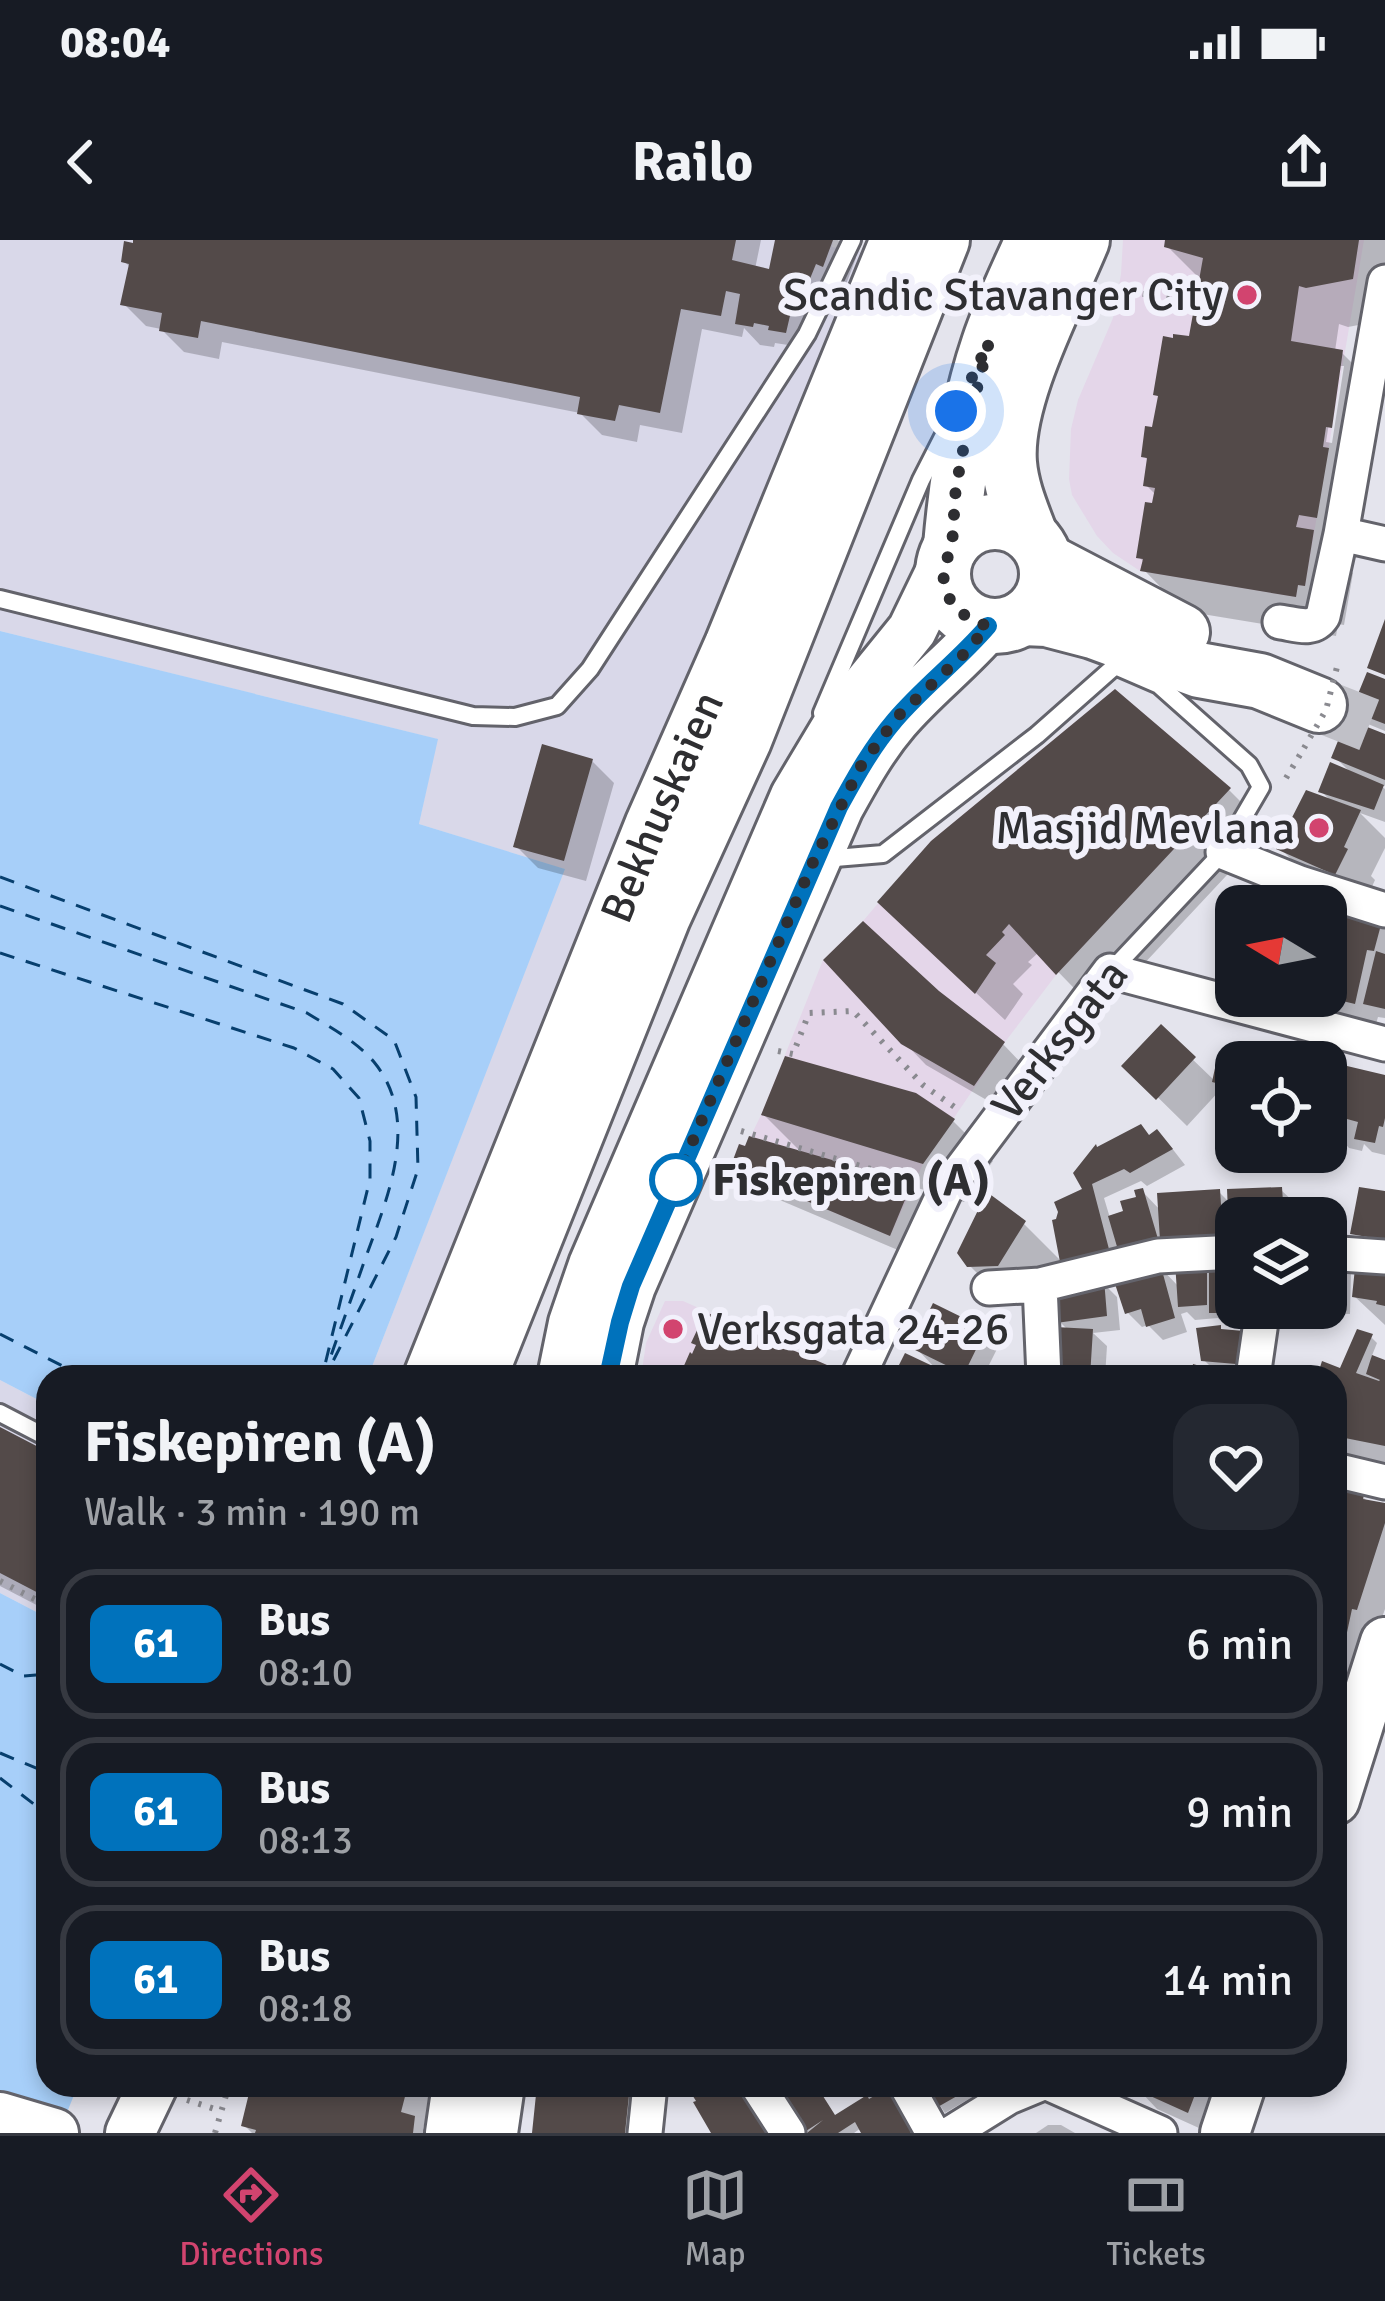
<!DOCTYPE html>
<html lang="en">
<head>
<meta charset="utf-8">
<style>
  :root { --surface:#171b24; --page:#242831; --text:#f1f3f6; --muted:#9ea1a6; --line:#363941; --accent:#d2446f }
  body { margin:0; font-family:Signika,sans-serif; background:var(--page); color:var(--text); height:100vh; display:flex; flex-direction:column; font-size:45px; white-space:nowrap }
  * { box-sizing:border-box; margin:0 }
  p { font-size:39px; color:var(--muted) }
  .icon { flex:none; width:66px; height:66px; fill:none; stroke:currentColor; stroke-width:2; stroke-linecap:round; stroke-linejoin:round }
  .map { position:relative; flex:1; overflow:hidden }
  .side { position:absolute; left:36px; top:1125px; width:1311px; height:732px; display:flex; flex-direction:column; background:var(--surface); border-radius:36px; box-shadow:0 6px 18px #0003 }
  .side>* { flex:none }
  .badge { padding:0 24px; border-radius:18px; font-size:42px; line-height:78px }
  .needle { width:78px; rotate:280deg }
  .tools { position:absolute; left:1215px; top:645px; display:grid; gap:24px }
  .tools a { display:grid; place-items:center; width:132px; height:132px; border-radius:24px; background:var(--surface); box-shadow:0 6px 18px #0003; font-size:60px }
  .you { position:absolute; width:60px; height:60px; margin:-30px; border:9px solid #fff; border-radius:50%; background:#1a73e8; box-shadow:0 0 0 18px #1a73e833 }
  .map>.badge { position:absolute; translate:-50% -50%; box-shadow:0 0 0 6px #fff }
  .round { display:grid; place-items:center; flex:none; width:126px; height:126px; border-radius:36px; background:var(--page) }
  .head { display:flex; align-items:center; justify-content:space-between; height:204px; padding:0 48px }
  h1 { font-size:57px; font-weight:700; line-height:90px }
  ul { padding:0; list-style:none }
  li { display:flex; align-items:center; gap:36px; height:150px; margin:0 24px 18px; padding:0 24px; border:6px solid var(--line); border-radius:36px }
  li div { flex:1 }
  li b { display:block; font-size:45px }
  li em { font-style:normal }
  li .badge { min-width:132px; font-weight:700; text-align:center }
  .status { display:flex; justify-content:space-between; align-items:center; height:84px; padding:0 60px; background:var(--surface); direction:ltr }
  .status svg { height:33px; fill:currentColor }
  header { display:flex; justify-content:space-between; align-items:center; height:156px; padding:0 48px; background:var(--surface); font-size:54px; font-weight:700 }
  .dock { display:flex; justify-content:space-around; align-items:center; height:168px; border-top:3px solid var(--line); background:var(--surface); font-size:33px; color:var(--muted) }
  .dock a { display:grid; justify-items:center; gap:6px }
  .dock .selected { color:var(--accent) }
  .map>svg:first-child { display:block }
</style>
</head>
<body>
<div class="status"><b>08:04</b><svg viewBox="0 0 49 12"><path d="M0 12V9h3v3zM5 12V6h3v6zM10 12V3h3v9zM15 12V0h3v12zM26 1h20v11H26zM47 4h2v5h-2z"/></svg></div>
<header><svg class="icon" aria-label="back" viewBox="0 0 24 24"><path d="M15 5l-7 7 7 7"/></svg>Railo<svg class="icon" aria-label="share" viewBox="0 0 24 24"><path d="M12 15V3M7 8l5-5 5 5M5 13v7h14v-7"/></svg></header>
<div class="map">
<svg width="1385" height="1893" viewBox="0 0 1385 1893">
  <rect width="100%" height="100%" fill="#e4e4ed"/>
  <path fill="#e4d6e9" d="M 1123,0 L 1364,0 L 1305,346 L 1298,345 L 1296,357 L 1140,331 L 1113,313 L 1097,296 L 1072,255 L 1069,239 L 1071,189 L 1078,160 L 1113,78 L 1121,34 Z
    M 1115,449 L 1231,548 L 1056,735 L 1005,802 L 923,924 L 890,996 L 735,931 L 739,922 L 733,920 L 739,904 L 746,906 L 761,875 L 823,720 L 863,681 L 931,601 Z
    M 665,1061 L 683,1061 L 827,1125 L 822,1137 L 641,1137 L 646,1103 Z"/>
  <path fill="#d9d8e9" d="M 0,0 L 833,0 L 832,7 L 868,13 L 499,1137 L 368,1137 L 564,629 L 419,584 L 437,499 L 0,391 Z
    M 0,1140 L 48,1165 L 48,1378 L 0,1353 Z"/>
  <path fill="#a7cff9" d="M 0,391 L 438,499 L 419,584 L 565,629 L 368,1137 L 169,1137 L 154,1130 L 150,1137 L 48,1137 L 48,1165 L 0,1140 Z
    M 0,1353 L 48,1378 L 48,1781 L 40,1785 L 38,1795 L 40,1801 L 48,1804 L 48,1845 L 78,1845 L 68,1870 L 44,1873 L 0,1859 Z"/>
  <path fill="#0003" fill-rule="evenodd" d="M 136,0 L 761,0 L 755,29 L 772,32 L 778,0 L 838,0 L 856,18 L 845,47 L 838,44 L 820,89 L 813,87 L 807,113 L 793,111 L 788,105 L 775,103 L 774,107 L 760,105 L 744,88 L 742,97 L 702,89 L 682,193 L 640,185 L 637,202 L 602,195 L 580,173 L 222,102 L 219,119 L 184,112 L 161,89 L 146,86 L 124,64 L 131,28 L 124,21 L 135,6 Z
    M 1168,0 L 1385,0 L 1385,80 L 1348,87 L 1339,84 L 1335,111 L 1342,113 L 1364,135 L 1336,316 L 1353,333 L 1344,385 L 1338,384 L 1336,396 L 1184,371 L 1144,330 L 1145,323 L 1139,317 L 1156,255 L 1146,245 L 1150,222 L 1144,216 L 1192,98 L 1202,41 L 1167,6 ZM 1338,126 L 1344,126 L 1332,203 L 1326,202 Z
    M 1385,442 L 1385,491 L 1368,484 L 1354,470 Z
    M 1385,497 L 1385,546 L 1379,544 L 1385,549 L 1385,582 L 1360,573 L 1385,598 L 1385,608 L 1371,636 L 1375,640 L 1365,662 L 1309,637 L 1280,608 L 1334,564 L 1321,551 L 1353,535 L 1335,517 Z
    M 592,521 L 614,543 L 586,641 L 538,628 L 516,606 Z
    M 1229,550 L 1269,590 L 1098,773 L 1039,712 L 1028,722 L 1032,725 L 1013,744 L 1023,754 L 1005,780 L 910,691 Z
    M 1381,683 L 1385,688 L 1385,778 L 1378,777 L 1376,784 L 1283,761 L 1278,756 L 1326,756 Z
    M 937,753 L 1003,804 L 1024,826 L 997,866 L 926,825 L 903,801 Z
    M 1161,789 L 1215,841 L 1220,817 L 1241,822 L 1236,822 L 1236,851 L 1222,848 L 1187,886 L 1126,826 Z
    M 1326,824 L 1385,838 L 1385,915 L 1372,912 L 1364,904 L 1362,911 L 1349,908 L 1339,897 L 1326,894 Z
    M 764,875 L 953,881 L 993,921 L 964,962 L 911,946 L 932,968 L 912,1016 L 761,952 L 739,930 L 741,924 L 736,919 L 804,915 Z
    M 1150,898 L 1171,907 L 1185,925 L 1147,946 L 1141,941 L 1104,958 L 1110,978 L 1126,973 L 1140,959 L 1142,951 L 1161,971 L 1219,952 L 1231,964 L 1281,950 L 1296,964 L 1296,978 L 1236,978 L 1236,1009 L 1117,1005 L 1122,1027 L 1038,1065 L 1010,1066 L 969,1025 L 1024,984 L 1063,1023 L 1055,982 L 1086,950 L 1076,933 Z
    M 1326,1019 L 1337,1019 L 1351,1033 L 1350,1074 L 1290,1073 L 1285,1068 L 1326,1068 Z
    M 1236,1022 L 1236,1068 L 1264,1068 L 1264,1086 L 1226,1086 L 1218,1078 L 1195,1080 L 1187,1072 L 1181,1074 L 1187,1092 L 1163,1100 L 1148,1085 L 1142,1087 L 1128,1073 L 1159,1026 L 1179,1047 L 1178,1025 Z
    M 1385,1024 L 1385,1085 L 1353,1055 Z
    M 1103,1043 L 1117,1057 L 1120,1090 L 1093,1093 L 1107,1106 L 1105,1137 L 1055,1137 L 1068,1090 L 1059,1081 Z
    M 985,1091 L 999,1105 L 983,1137 L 961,1137 L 947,1130 L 952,1137 L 897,1137 L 938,1131 L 915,1107 Z
    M 1242,1093 L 1250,1137 L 1193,1137 L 1218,1134 L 1203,1119 Z
    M 1371,1097 L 1377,1103 L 1371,1118 L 1385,1123 L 1385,1227 L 1335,1217 L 1335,1137 L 1320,1137 L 1341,1131 Z
    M 0,1191 L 48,1216 L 48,1371 L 0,1346 Z
    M 1335,1252 L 1363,1257 L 1369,1263 L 1385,1266 L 1385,1369 L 1349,1473 L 1335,1469 Z
    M 45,1787 L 48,1787 L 48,1809 L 40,1801 L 39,1791 Z
    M 254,1845 L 423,1845 L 432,1854 L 423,1889 L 428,1893 L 252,1893 L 244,1885 Z
    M 541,1845 L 652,1845 L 648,1893 L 534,1893 Z
    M 770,1845 L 822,1845 L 817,1848 L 836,1878 L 866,1861 L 853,1845 L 901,1845 L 930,1893 L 864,1893 L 861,1888 L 854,1893 L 801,1893 Z
    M 927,1845 L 987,1845 L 991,1851 L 982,1856 L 979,1853 L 945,1873 Z
    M 1110,1845 L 1224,1845 L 1210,1893 L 1157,1869 L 1141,1852 L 1139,1857 Z
    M 1048,1885 L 1061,1885 L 1075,1893 L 1036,1893 Z"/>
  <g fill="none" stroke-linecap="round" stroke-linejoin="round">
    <path stroke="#073f6e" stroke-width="3" stroke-dasharray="15 12" stroke-linecap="butt" d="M 0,637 L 343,764 L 394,800 L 416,857 L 418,929 L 396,997 L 325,1137
      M 0,666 L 307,773 C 331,788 355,800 374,822 C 423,882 385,963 363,1025 C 351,1060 338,1095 326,1130
      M 0,713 L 294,808 L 333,829 L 359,858 L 370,901 L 370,939 L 322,1137
      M 0,1094 L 84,1137
      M 0,1424 L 23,1436 L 48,1434
      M 0,1513 L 48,1533
      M 0,1538 L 48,1575"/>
  </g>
  <path fill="#534a49" d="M 133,0 L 736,0 L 732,20 L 769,29 L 775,0 L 833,0 L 823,27 L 816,24 L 798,68 L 792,67 L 786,93 L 768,90 L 769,86 L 754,83 L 753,87 L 735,84 L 740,54 L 726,51 L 721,76 L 681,69 L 660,173 L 619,165 L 615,181 L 577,174 L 580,157 L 201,81 L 198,98 L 159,91 L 162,73 L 120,65 L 129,24 L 121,22 L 124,1 L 133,3 Z
    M 1165,0 L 1359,0 L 1353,39 L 1306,48 L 1299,46 L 1291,101 L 1343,110 L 1332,188 L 1326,187 L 1323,207 L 1329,208 L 1317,278 L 1299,275 L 1296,287 L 1314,290 L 1305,346 L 1298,345 L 1296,357 L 1140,331 L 1143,319 L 1136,318 L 1145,262 L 1152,263 L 1155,248 L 1143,246 L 1147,218 L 1141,217 L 1145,186 L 1152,187 L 1158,156 L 1153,155 L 1163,96 L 1173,98 L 1173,94 L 1189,96 L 1203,18 L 1164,7 Z
    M 1385,379 L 1385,435 L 1367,428 Z
    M 1367,432 L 1385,439 L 1385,484 L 1351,471 Z
    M 1115,449 L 1231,548 L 1056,735 L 1009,684 L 1002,692 L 1005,695 L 986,715 L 996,723 L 975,754 L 877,662 L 931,601 Z
    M 1347,479 L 1385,494 L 1385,540 L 1331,518 Z
    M 542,504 L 593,519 L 564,621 L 513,607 Z
    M 1330,522 L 1384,545 L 1374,570 L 1318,552 Z
    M 1306,550 L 1361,570 L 1344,607 L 1348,609 L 1335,635 L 1276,609 Z
    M 1293,653 L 1382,681 L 1374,711 L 1367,710 L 1355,764 L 1326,757 L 1326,666 L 1288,666 Z
    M 863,681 L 939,751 L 1005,802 L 974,846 L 901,804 L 823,720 Z
    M 1376,711 L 1385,714 L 1385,769 L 1363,764 Z
    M 1161,784 L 1196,817 L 1156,860 L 1121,826 Z
    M 1218,814 L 1247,820 L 1236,822 L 1236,848 L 1212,842 Z
    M 785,816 L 916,853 L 955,879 L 923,924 L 761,875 Z
    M 1326,821 L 1385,835 L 1385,878 L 1383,887 L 1379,886 L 1375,903 L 1354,899 L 1358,882 L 1336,876 L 1338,868 L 1326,865 Z
    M 1141,884 L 1149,895 L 1157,889 L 1173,909 L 1130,933 L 1124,929 L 1092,944 L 1110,1013 L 1060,1022 L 1052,980 L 1056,979 L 1058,972 L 1054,962 L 1082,949 L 1073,933 L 1096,904 L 1097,907 Z
    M 749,896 L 912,943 L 890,996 L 735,931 L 739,922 L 733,920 L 739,904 L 745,906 Z
    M 1282,947 L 1284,978 L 1236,978 L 1236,994 L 1229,995 L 1227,949 Z
    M 1359,947 L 1385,951 L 1385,1000 L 1350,994 Z
    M 1143,948 L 1158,999 L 1118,1010 L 1108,976 L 1123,971 L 1120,961 L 1136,957 L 1134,950 Z
    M 1220,949 L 1223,995 L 1160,1000 L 1157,953 Z
    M 987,952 L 1026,981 L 998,1026 L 967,1027 L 957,1013 Z
    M 1356,1018 L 1385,1023 L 1385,1066 L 1376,1064 L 1377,1061 L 1352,1057 Z
    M 1209,1019 L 1236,1019 L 1236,1068 L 1250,1068 L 1250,1073 L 1209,1073 Z
    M 1207,1020 L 1207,1065 L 1178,1067 L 1175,1022 Z
    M 1160,1023 L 1175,1078 L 1146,1087 L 1141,1069 L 1125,1074 L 1113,1038 Z
    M 1104,1039 L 1107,1076 L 1056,1083 L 1056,1047 Z
    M 933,1063 L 986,1089 L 964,1134 L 911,1108 Z
    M 710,1074 L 827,1125 L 822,1137 L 679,1137 L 690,1112 L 692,1114 L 696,1105 L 691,1103 L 699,1086 L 704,1088 Z
    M 1221,1085 L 1221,1089 L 1244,1091 L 1236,1124 L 1201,1121 L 1196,1088 Z
    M 1055,1087 L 1093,1089 L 1090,1137 L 1052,1137 Z
    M 1357,1089 L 1373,1094 L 1356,1133 L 1379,1141 L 1380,1140 L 1366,1134 L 1372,1115 L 1385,1120 L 1385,1206 L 1335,1196 L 1335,1137 L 1317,1137 L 1322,1121 L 1340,1128 Z
    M 905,1113 L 956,1137 L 893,1137 Z
    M 1193,1124 L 1236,1136 L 1236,1137 L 1172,1137 L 1173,1131 L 1191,1135 Z
    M 0,1187 L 48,1212 L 48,1358 L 0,1333 Z
    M 1341,1249 L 1364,1254 L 1363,1259 L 1385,1263 L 1385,1283 L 1357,1370 L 1352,1369 L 1343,1411 L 1340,1410 L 1336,1423 L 1335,1251 L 1340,1252 Z
    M 251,1845 L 408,1845 L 401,1872 L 415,1876 L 413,1893 L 255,1893 L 256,1890 L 241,1886 Z
    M 537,1845 L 630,1845 L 625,1893 L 532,1893 Z
    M 686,1845 L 741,1845 L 768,1893 L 711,1893 L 693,1862 L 696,1861 Z
    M 798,1845 L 816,1845 L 835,1875 L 867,1855 L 869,1859 L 893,1845 L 920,1887 L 910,1893 L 861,1893 L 855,1882 L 838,1893 L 807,1893 L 823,1880 L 803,1893 L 775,1859 Z
    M 922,1845 L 985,1845 L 974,1851 L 971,1848 L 936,1868 Z
    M 1126,1845 L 1195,1845 L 1193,1852 L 1196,1852 L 1188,1873 Z"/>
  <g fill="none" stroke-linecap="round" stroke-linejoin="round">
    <path stroke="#c0c0c7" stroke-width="54" stroke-dasharray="54 27" stroke-linecap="butt" d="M 1319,465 L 1385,491"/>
    <g stroke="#63636b" stroke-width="22">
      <path id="lane" d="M 0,359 L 473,476 L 515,477 L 557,466 L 590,429 L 807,94 L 852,0
        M 822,473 L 921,240 L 944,195
        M 823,619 L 883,614 L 1037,495 L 1115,426 L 1159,445 L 1249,525 L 1261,547 L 1223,612 L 1111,731
        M 0,1173 L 48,1198"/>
    </g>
    <g stroke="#63636b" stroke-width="39">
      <path id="street" d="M 1341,294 L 1385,304
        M 1280,382 C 1296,384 1313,392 1323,376 L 1341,294 L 1385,42
        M 1223,612 L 1300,643 L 1385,670
        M 1326,1013 L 1385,1017
        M 1040,1045 L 1044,1137
        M 989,1048 L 1040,1045 L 1158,1016 L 1236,1012
        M 858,1137 L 945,951 L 1110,731 L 1385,804
        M 1253,1137 L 1263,1068
        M 1335,1230 L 1385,1242
        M 757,1845 L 788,1893
        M 906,1845 L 933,1893
        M 1052,1845 L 1160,1893
        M 645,1893 L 650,1845
        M 951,1893 L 1009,1857 L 1038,1845"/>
    </g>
    <g stroke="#63636b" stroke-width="54">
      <path id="secondary" d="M 562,1137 L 573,1083 L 593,1025 L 795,556 L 844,474 L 912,390 L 943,326
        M 608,1137 L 619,1082 L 631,1046 L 839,567 C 856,536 872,507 895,480 C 924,446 959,420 988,386
        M 1335,1560 L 1385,1402
        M 0,1877 L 54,1893
        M 130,1893 L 153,1845
        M 450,1893 L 457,1845
        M 493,1893 L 500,1845
        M 1225,1893 L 1241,1845"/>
    </g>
    <g stroke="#63636b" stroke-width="60">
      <g id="primary">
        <circle cx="995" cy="334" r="52"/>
        <path d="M 1030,295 C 1021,271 1011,248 1009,223 C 1004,158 1057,61 1082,0"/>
        <path d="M 951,306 C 957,237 967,169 989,104 C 1001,68 1018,34 1033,0"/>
        <path d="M 1046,321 L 1182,392"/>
        <path d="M 1023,378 L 1047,379 L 1093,391 L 1199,430 L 1260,441 L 1319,465"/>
        <path id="s1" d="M 431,1137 L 652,586 L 732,405 L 898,0"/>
        <path d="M 479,1137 L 663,677 L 744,500 L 942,0"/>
      </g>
    </g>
    <path stroke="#8a8a90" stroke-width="6" stroke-dasharray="3 9" stroke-linecap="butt" d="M 1107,49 L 1195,61
      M 1286,538 L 1304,508
      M 778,811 L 793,814 L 809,773 L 853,771 L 923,845 L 956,868
      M 741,891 L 912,941
      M 0,1341 L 48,1366
      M 187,1860 L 221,1871
      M 215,1893 L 229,1845"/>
    <use href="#lane" stroke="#fff" stroke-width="16"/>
    <use href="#street" stroke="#fff" stroke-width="33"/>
    <use href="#secondary" stroke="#fff" stroke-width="48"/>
    <use href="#primary" stroke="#fff" stroke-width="54"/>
    <path stroke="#8a8a90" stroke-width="6" stroke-dasharray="3 9" stroke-linecap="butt" d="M 1304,508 L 1326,470 L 1338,423"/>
  </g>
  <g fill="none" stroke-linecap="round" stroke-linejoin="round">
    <g stroke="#fff" stroke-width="27">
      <path id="line" d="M 608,1137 L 620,1082 L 631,1046 L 839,567 C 856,536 872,507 895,480 C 924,446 959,420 988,386"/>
    </g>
    <use href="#line" stroke="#0072bc" stroke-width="18"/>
    <path stroke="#2e2e31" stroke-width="12" stroke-dasharray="0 21.6" d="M 676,940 L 814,620 L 861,526 L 897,477 L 964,414 L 988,386 C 966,379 948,367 944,342 C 942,328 948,319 951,306 C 955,288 953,268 956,249 C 964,199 976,151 989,102 L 956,171"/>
  </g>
  <g fill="#d2446f" stroke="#f2f1fb" stroke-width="4.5">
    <circle cx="1247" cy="55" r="12"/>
    <circle cx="1319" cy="588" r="12"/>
    <circle cx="673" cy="1089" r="12"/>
  </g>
  <circle fill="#fff" stroke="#0072bc" stroke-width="6" cx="676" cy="940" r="24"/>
  <g text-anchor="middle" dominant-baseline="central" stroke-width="12" stroke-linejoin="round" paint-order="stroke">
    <g font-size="45" fill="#2e2e31" stroke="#f2f1fb" text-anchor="end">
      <text x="1223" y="55">Scandic Stavanger City</text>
      <text x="1295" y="588">Masjid Mevlana</text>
      <text x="697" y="1089" text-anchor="start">Verksgata 24-26</text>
    </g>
    <g font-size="45" fill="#2e2e31" stroke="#f2f1fb">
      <text stroke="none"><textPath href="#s1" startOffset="615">Bekhuskaien</textPath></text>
      <text transform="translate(1060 800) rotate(-52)">Verksgata</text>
    </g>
    <g font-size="45" font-weight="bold" fill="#2e2e31" stroke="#f2f1fb" text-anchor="start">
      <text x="712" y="940">Fiskepiren (A)</text>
    </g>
  </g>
</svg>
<div class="tools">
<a><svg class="needle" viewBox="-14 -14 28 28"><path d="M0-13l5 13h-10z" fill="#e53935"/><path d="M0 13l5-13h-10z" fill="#9ea1a6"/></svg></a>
<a><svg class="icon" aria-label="locate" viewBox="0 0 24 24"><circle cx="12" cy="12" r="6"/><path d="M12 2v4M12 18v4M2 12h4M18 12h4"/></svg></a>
<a><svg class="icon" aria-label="layers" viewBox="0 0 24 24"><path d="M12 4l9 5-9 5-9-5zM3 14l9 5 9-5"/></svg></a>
</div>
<div class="you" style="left:956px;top:171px"></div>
<section class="side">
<div class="head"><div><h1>Fiskepiren (A)</h1><p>Walk · 3 min · 190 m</p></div><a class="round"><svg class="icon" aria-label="heart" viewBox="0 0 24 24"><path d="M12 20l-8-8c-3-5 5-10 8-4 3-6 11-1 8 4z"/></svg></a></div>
<ul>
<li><span class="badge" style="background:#0072bc;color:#fff">61</span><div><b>Bus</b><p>08:10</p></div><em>6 min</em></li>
<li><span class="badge" style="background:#0072bc;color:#fff">61</span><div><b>Bus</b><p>08:13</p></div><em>9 min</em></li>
<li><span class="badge" style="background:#0072bc;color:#fff">61</span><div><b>Bus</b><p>08:18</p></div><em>14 min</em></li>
</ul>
</section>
</div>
<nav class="dock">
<a class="selected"><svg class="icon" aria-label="directions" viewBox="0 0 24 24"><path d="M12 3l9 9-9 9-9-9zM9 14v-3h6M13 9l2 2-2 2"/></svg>Directions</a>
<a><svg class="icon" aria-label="map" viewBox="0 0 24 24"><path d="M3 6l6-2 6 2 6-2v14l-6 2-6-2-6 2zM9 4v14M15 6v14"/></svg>Map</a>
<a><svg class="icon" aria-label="tickets" viewBox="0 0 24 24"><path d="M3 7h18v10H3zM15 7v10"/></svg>Tickets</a>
</nav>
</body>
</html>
